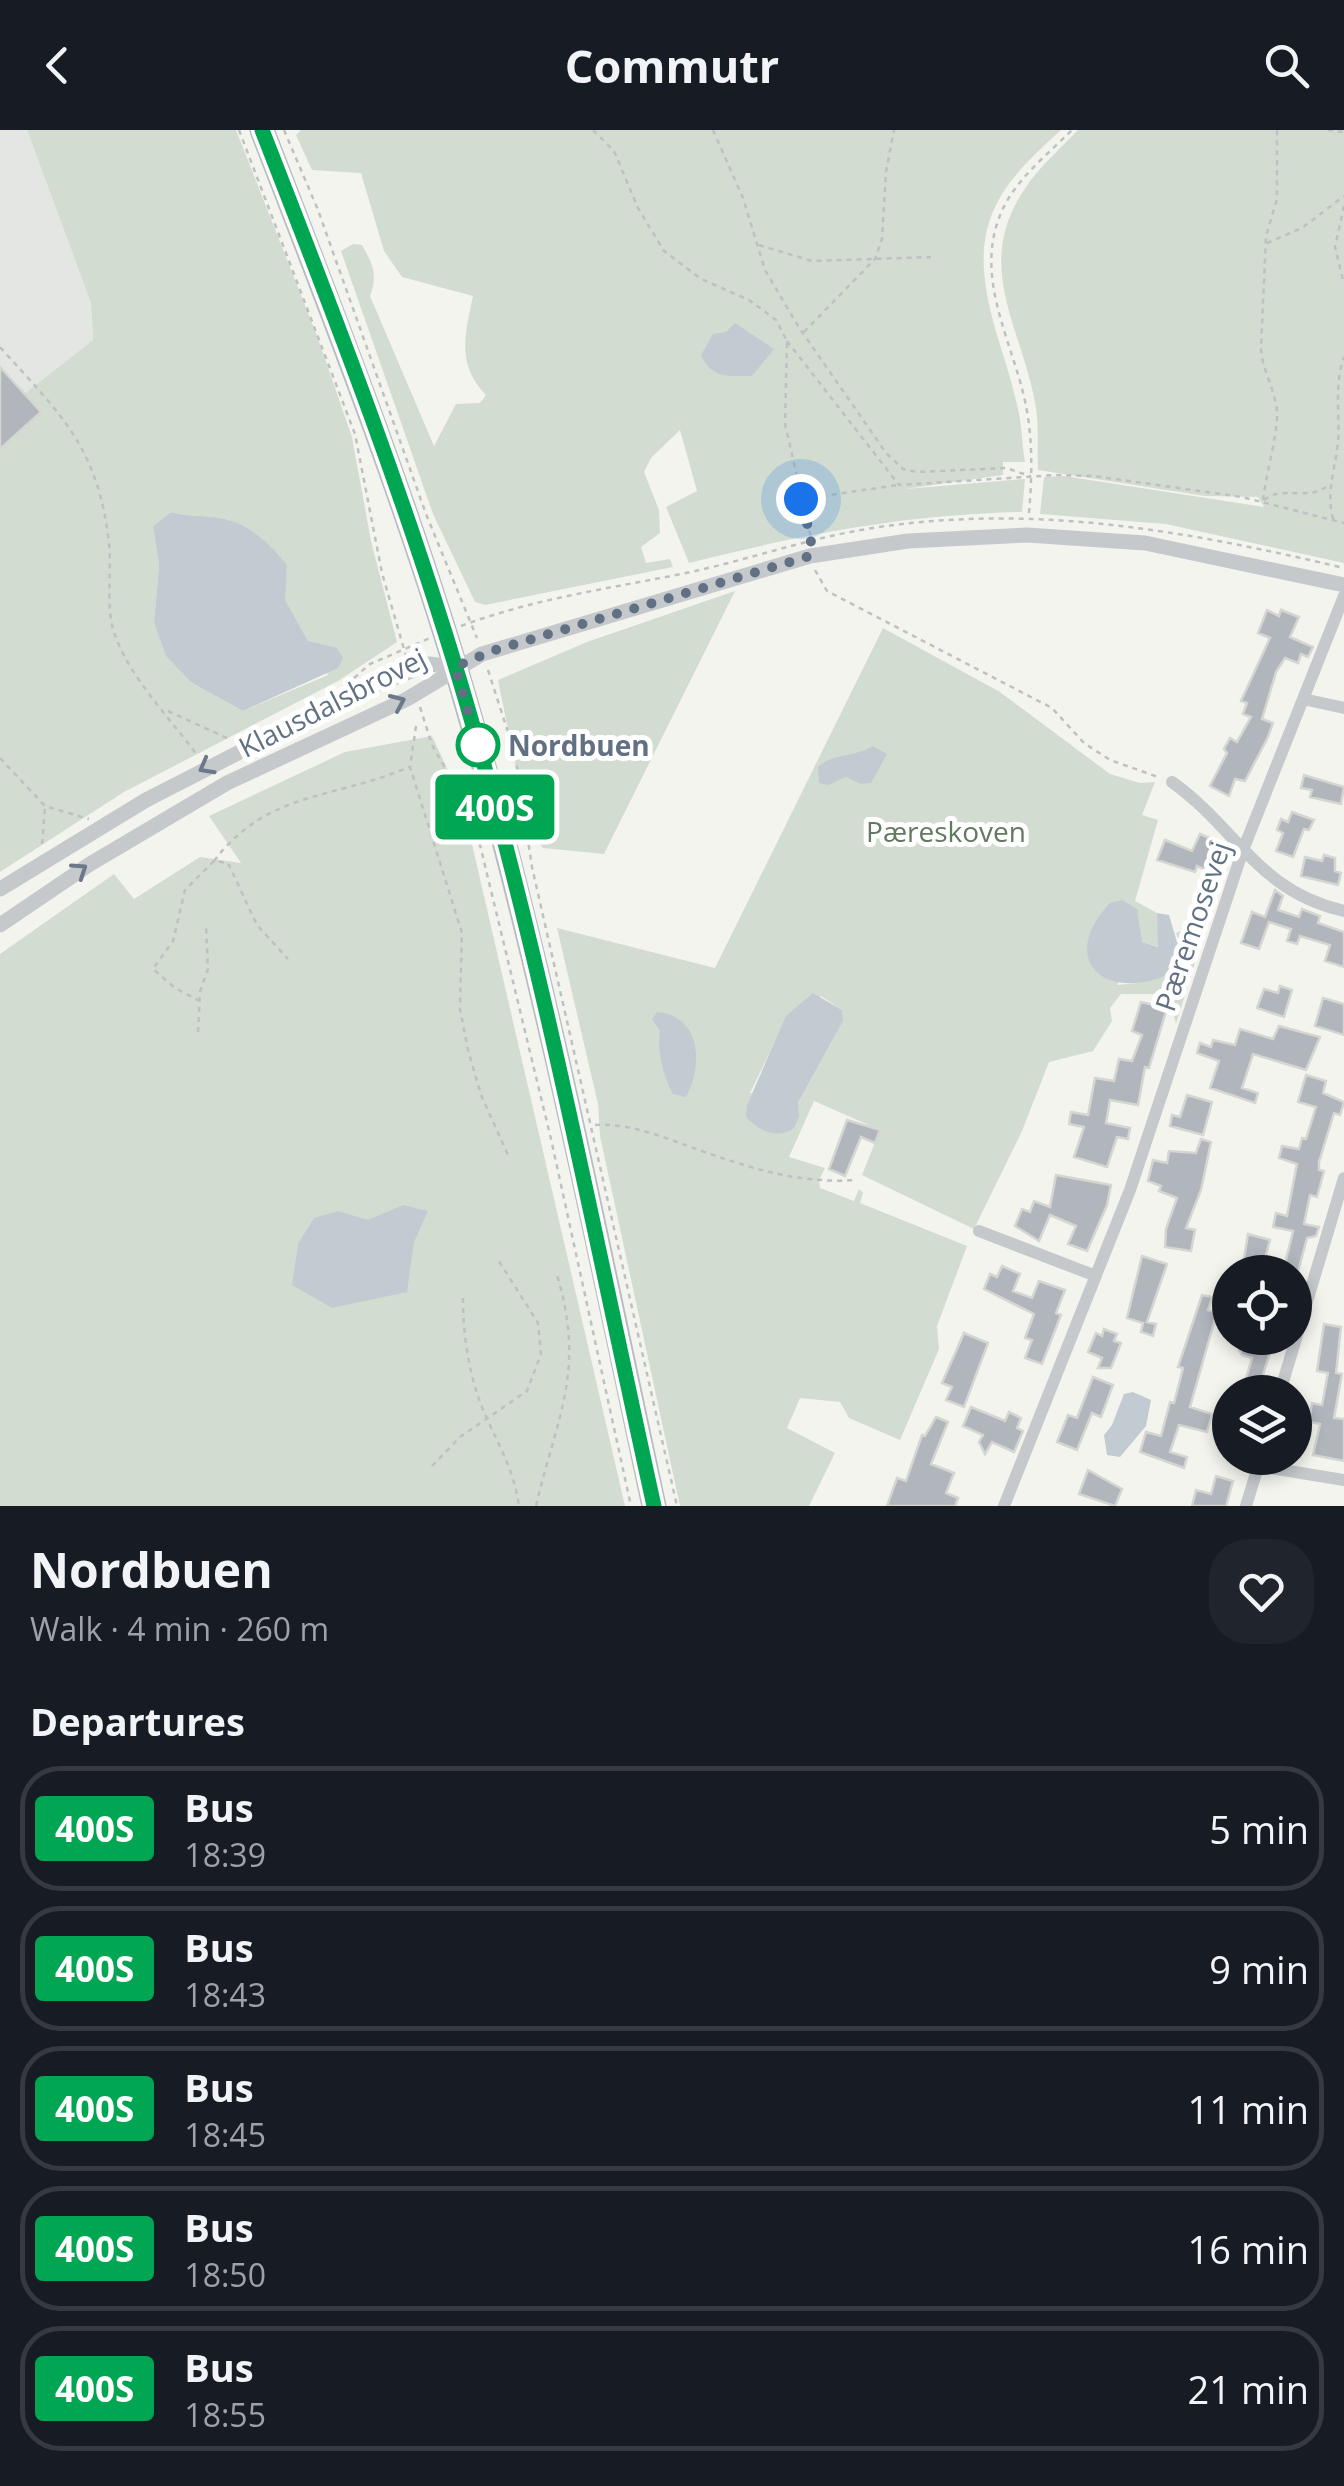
<!DOCTYPE html>
<html lang="en">
<head>
<meta charset="utf-8">
<style>
  :root { --surface:#171b24; --page:#20242c; --text:#f1f3f6; --muted:#9ea1a6; --line:#363941 }
  body { margin:0; font-family:"Open Sans",sans-serif; background:var(--page); color:var(--text); height:100vh; display:flex; flex-direction:column; font-size:38px; white-space:nowrap }
  * { box-sizing:border-box; margin:0 }
  p { font-size:32px; color:var(--muted) }
  .icon { flex:none; width:55px; height:55px; fill:none; stroke:currentColor; stroke-width:2; stroke-linecap:round; stroke-linejoin:round }
  .map { position:relative; height:1376px; overflow:hidden }
  .sheet { display:flex; flex-direction:column; background:var(--surface); flex:1 }
  .sheet>* { flex:none }
  .badge { padding:0 20px; border-radius:8px; font-size:35px; line-height:65px }
  .buttons { position:absolute; left:1212px; top:1125px; display:grid; gap:20px }
  .buttons a { display:grid; place-items:center; width:100px; height:100px; border-radius:50%; background:var(--surface); box-shadow:0 5px 15px #0003; font-size:50px }
  .you { position:absolute; width:50px; height:50px; margin:-25px; border:8px solid #fff; border-radius:50%; background:#1a73e8; box-shadow:0 0 0 15px #1a73e833 }
  .map>.badge { position:absolute; translate:-50% -50%; box-shadow:0 0 0 5px #fff }
  h2 { padding:0 30px; font-size:38px; line-height:90px }
  .round { display:grid; place-items:center; flex:none; width:105px; height:105px; border-radius:40px; background:var(--page) }
  .headline { display:flex; align-items:center; justify-content:space-between; height:170px; padding:0 30px }
  h1 { font-size:48px; font-weight:700; line-height:75px }
  ul { padding:0; list-style:none }
  li { display:flex; align-items:center; gap:30px; height:125px; margin:0 20px 15px; padding:0 10px; border:5px solid var(--line); border-radius:40px }
  li div { flex:1 }
  li b { display:block; font-size:38px }
  li em { font-style:normal }
  li .badge { min-width:110px; font-weight:700; text-align:center }
  header { display:flex; justify-content:space-between; align-items:center; height:130px; padding:0 30px; background:var(--surface); font-size:45px; font-weight:700 }
  .map>svg:first-child { display:block }
</style>
</head>
<body>
<header><svg class="icon" aria-label="back" viewBox="0 0 24 24"><path d="M15 5l-7 7 7 7"/></svg>Commutr<svg class="icon" aria-label="search" viewBox="0 0 24 24"><circle cx="10" cy="10" r="6"/><path d="M15 15l6 6"/></svg></header>
<div class="map">
<svg width="1344" height="1376" viewBox="0 0 1344 1376">
  <rect width="100%" height="100%" fill="#f4f4ef"/>
  <path fill="#e4e6e3" d="M 0,0 L 27,0 L 91,173 L 93,210 L 25,263 L 41,282 L 0,319 Z"/>
  <path fill="#d3dcd0" fill-rule="evenodd" d="M 27,0 L 236,0 L 317,206 L 352,307 L 371,411 L 397,512 L 338,551 L 124,662 L 0,742 L 0,319 L 40,282 L 24,264 L 93,210 L 91,173 ZM 171,382 C 188,387 203,385 220,388 C 248,393 267,416 287,435 L 284,470 L 328,545 L 243,581 L 192,553 L 154,492 L 159,436 L 153,396 Z
    M 301,0 L 1061,0 C 1037,22 1010,46 996,75 C 963,141 1005,214 1018,279 C 1022,296 1022,315 1025,332 L 1003,332 L 1003,345 L 905,359 L 1025,349 L 1022,382 C 903,385 804,404 689,433 L 666,377 L 697,361 L 680,300 L 651,328 L 644,342 L 659,380 L 660,403 L 641,417 L 646,433 L 670,429 L 673,437 L 485,475 L 475,472 L 433,384 L 341,121 L 353,114 L 362,115 C 373,134 378,145 370,166 L 434,316 L 456,274 L 480,273 L 486,265 C 456,234 465,204 473,166 L 402,147 L 384,121 L 361,43 L 312,40 L 296,5 Z
    M 1078,0 L 1344,0 L 1344,433 L 1166,394 L 1040,384 L 1044,347 L 1064,346 L 1264,377 L 1258,367 L 1205,366 L 1038,340 C 1037,319 1039,298 1036,278 C 1023,198 971,136 1026,57 C 1040,36 1061,18 1078,0 Z
    M 735,461 L 604,724 L 543,718 L 528,698 L 498,550 L 587,512 Z
    M 883,498 L 1000,562 L 1110,644 L 1140,653 L 1155,652 L 1142,685 L 1158,690 L 1135,771 L 1157,783 L 1159,817 L 1142,812 L 1117,855 L 1137,853 L 1179,811 L 1176,803 L 1209,787 L 1176,894 L 1168,864 L 1121,864 L 1110,878 L 1112,891 L 1093,921 L 1049,932 L 1022,1001 L 974,1099 L 862,1045 L 880,1000 L 814,971 L 789,1027 L 825,1038 L 819,1050 L 820,1058 L 854,1071 L 859,1059 L 863,1063 L 860,1073 L 967,1116 L 937,1196 L 939,1219 L 900,1310 L 849,1288 L 840,1272 L 800,1268 L 787,1298 L 835,1323 L 809,1376 L 680,1376 L 600,1006 L 598,974 L 557,798 L 715,838 ZM 821,866 L 842,880 L 836,904 L 798,973 L 750,963 L 780,902 Z
    M 432,606 L 462,671 L 625,1376 L 0,1376 L 0,824 L 114,744 L 134,769 L 200,727 L 241,733 L 209,686 L 345,622 Z"/>
  <path fill="#c2cbd1" d="M 735,193 L 774,219 L 752,246 C 727,246 712,249 701,225 L 713,204 L 726,202 Z
    M 171,382 C 188,387 203,385 220,388 C 249,393 269,413 287,435 L 285,470 L 308,511 L 337,518 L 343,528 L 338,538 L 243,581 L 192,553 L 166,526 L 154,492 L 159,436 L 153,396 Z
    M 873,616 L 887,624 L 871,653 L 861,654 L 846,647 L 828,655 L 819,653 L 818,637 C 833,623 856,627 873,616 Z
    M 1122,770 L 1137,779 L 1142,812 L 1158,817 L 1157,783 L 1169,785 L 1179,819 L 1165,846 C 1100,871 1059,827 1110,773 Z
    M 813,863 L 842,880 L 843,891 L 798,973 L 799,987 L 794,998 C 777,1010 759,1001 746,987 L 747,975 L 786,886 Z
    M 657,882 C 702,886 703,936 686,967 L 673,964 C 663,945 657,923 660,901 L 652,889 Z
    M 403,1075 L 428,1081 L 414,1112 L 407,1162 L 332,1178 L 292,1155 L 298,1114 L 314,1088 L 338,1081 L 368,1090 Z
    M 1133,1262 L 1151,1270 L 1146,1296 L 1120,1327 L 1107,1325 L 1104,1305 L 1112,1295 L 1124,1264 Z"/>
  <path fill="#b0b6bc" stroke="#d5d5d2" stroke-width="2.5" d="M 0,237 L 41,282 L 0,319 Z
    M 1267,480 L 1279,486 L 1281,480 L 1299,487 L 1290,507 L 1313,517 L 1308,527 L 1301,524 L 1298,533 L 1285,528 L 1276,542 L 1262,589 L 1273,593 L 1268,607 L 1245,651 L 1235,649 L 1229,666 L 1210,656 L 1227,623 L 1224,619 L 1230,608 L 1237,612 L 1251,587 L 1243,584 L 1247,573 L 1241,571 L 1270,508 L 1258,503 Z
    M 1304,645 L 1344,657 L 1341,674 L 1310,667 L 1312,660 L 1301,658 Z
    M 1292,682 L 1314,690 L 1309,700 L 1304,699 L 1293,727 L 1276,721 L 1283,703 L 1277,700 L 1281,689 L 1288,692 Z
    M 1200,704 L 1219,712 L 1213,743 L 1197,736 L 1195,742 L 1157,730 L 1165,710 L 1192,721 Z
    M 1324,725 L 1335,728 L 1335,741 L 1341,743 L 1338,755 L 1301,746 L 1305,727 L 1322,731 Z
    M 1275,760 L 1283,766 L 1278,780 L 1299,787 L 1302,779 L 1320,786 L 1318,793 L 1344,802 L 1344,837 L 1325,831 L 1330,815 L 1300,806 L 1297,814 L 1287,811 L 1291,799 L 1269,792 L 1259,819 L 1241,813 L 1252,782 L 1265,787 Z
    M 1280,856 L 1292,860 L 1284,887 L 1257,878 L 1264,859 L 1278,863 Z
    M 1323,868 L 1344,874 L 1344,905 L 1315,896 Z
    M 1141,872 L 1167,878 L 1149,938 L 1145,937 L 1138,975 L 1110,970 L 1106,993 L 1130,998 L 1128,1009 L 1117,1007 L 1107,1037 L 1074,1027 L 1084,997 L 1069,994 L 1071,982 L 1088,985 L 1095,948 L 1114,951 L 1119,929 L 1132,931 L 1142,905 L 1132,901 Z
    M 1279,896 L 1320,907 L 1306,940 L 1253,924 L 1242,958 L 1258,963 L 1255,973 L 1210,958 L 1219,931 L 1197,923 L 1200,913 L 1211,917 L 1213,910 L 1235,915 L 1240,899 L 1273,909 Z
    M 1306,945 L 1326,951 L 1323,963 L 1344,972 L 1340,985 L 1334,983 L 1319,1032 L 1319,1040 L 1324,1041 L 1317,1067 L 1310,1065 L 1304,1094 L 1319,1097 L 1316,1106 L 1307,1108 L 1298,1142 L 1283,1142 L 1293,1101 L 1273,1097 L 1276,1083 L 1287,1086 L 1297,1034 L 1279,1028 L 1282,1016 L 1299,1019 L 1302,1008 L 1306,1009 L 1316,977 L 1298,972 Z
    M 1187,965 L 1212,972 L 1203,1005 L 1170,996 L 1172,985 L 1180,987 Z
    M 847,990 L 880,1000 L 875,1013 L 861,1007 L 845,1046 L 829,1039 Z
    M 1201,1009 L 1211,1012 L 1201,1060 L 1186,1098 L 1195,1100 L 1191,1121 L 1165,1117 L 1166,1099 L 1177,1068 L 1159,1061 L 1161,1056 L 1148,1051 L 1153,1030 L 1167,1033 L 1169,1021 L 1196,1023 Z
    M 1056,1045 L 1111,1055 L 1107,1075 L 1087,1121 L 1068,1114 L 1076,1096 L 1050,1085 L 1039,1111 L 1015,1096 L 1022,1079 L 1030,1082 L 1034,1071 L 1050,1077 Z
    M 1248,1104 L 1270,1110 L 1262,1140 L 1243,1135 Z
    M 1142,1126 L 1167,1134 L 1147,1192 L 1156,1194 L 1153,1206 L 1141,1202 L 1143,1193 L 1127,1188 Z
    M 1002,1136 L 1020,1144 L 1013,1161 L 1032,1168 L 1039,1151 L 1065,1160 L 1056,1183 L 1061,1185 L 1042,1234 L 1025,1228 L 1032,1210 L 1025,1208 L 1034,1184 L 984,1159 L 990,1144 L 997,1147 Z
    M 1202,1165 L 1212,1167 L 1208,1180 L 1217,1182 L 1190,1277 L 1212,1284 L 1207,1302 L 1179,1295 L 1170,1322 L 1187,1327 L 1184,1338 L 1140,1322 L 1146,1302 L 1161,1306 L 1170,1272 L 1174,1273 L 1183,1238 L 1178,1237 Z
    M 1324,1194 L 1341,1197 L 1336,1243 L 1342,1244 L 1334,1288 L 1344,1289 L 1344,1331 L 1313,1325 L 1320,1294 L 1309,1292 L 1312,1273 L 1322,1275 L 1328,1243 L 1317,1241 Z
    M 1104,1199 L 1117,1204 L 1114,1211 L 1121,1213 L 1111,1238 L 1098,1238 L 1102,1228 L 1088,1222 L 1096,1203 L 1102,1206 Z
    M 964,1203 L 988,1213 L 964,1277 L 946,1270 L 952,1257 L 942,1253 Z
    M 1243,1208 L 1274,1208 L 1258,1262 L 1242,1262 L 1252,1228 L 1242,1225 L 1239,1220 Z
    M 1093,1247 L 1113,1255 L 1101,1287 L 1092,1283 L 1077,1320 L 1057,1312 L 1068,1285 L 1077,1288 Z
    M 971,1277 L 1005,1291 L 1009,1282 L 1021,1288 L 1017,1298 L 1023,1301 L 1014,1322 L 992,1312 L 985,1324 L 979,1312 L 983,1305 L 963,1296 Z
    M 936,1287 L 948,1292 L 931,1334 L 954,1343 L 946,1363 L 958,1368 L 955,1376 L 887,1376 L 897,1348 L 906,1351 L 922,1305 L 925,1306 Z
    M 1088,1340 L 1122,1359 L 1115,1376 L 1079,1364 Z
    M 1216,1346 L 1233,1351 L 1226,1376 L 1192,1376 L 1196,1360 L 1211,1364 Z"/>
  <g fill="none" stroke-linecap="round" stroke-linejoin="round">
    <g stroke="#b8bbbf" stroke-width="25">
      <path id="primary" d="M 262,0 C 336,192 412,384 469,583 C 544,844 597,1111 654,1376"/>
    </g>
    <path stroke="#bfc0c2" stroke-width="2.5" stroke-dasharray="5 5" stroke-linecap="butt" d="M 239,0 L 355,304 L 382,443 L 406,526
      M 284,0 L 318,80 L 426,384 L 477,508
      M 593,0 L 614,21 L 638,78 L 664,121 L 701,149 L 749,170 L 776,190 L 787,211 L 785,294 L 811,408
      M 713,0 L 743,68 L 765,140 L 798,196 L 886,323 L 903,339 L 917,342 L 1006,338 L 1030,346
      M 1328,0 L 1344,2
      M 1344,76 L 1335,117 L 1344,154
      M 1267,113 L 1302,98 L 1344,66
      M 759,115 L 812,131 L 931,127
      M 804,202 L 875,129 L 882,109 L 886,42 L 894,0
      M 787,211 L 899,355 L 1056,345 L 1094,346 L 1242,367 L 1344,393
      M 0,217 C 61,285 98,317 109,413 C 112,442 105,479 115,505 C 130,548 170,588 197,625
      M 802,369 L 898,355
      M 1263,370 C 1266,344 1278,304 1277,281 C 1275,259 1262,240 1261,218 L 1266,106 L 1277,69 L 1277,0
      M 1264,370 C 1283,355 1305,371 1326,357
      M 1029,383 C 1032,348 1033,311 1026,276 C 1014,214 975,152 999,88 C 1012,52 1046,26 1072,0
      M 1333,389 C 1326,361 1335,341 1338,312 C 1340,283 1334,255 1344,227
      M 815,440 L 827,461 L 1052,578 L 1084,613 L 1110,630 L 1158,647
      M 461,496 C 533,469 606,459 681,444 C 746,431 807,408 873,398 C 1033,373 1188,401 1344,438
      M 488,540 L 515,624 L 532,737 L 677,1376
      M 354,548 L 370,534 L 430,508
      M 420,577 L 432,615 L 473,686 L 551,1009 L 631,1376
      M 168,581 L 229,609
      M 416,596 L 410,637 L 462,803 L 460,879 L 468,920 L 481,965 L 508,1025
      M 0,628 L 45,676 L 89,689
      M 42,714 L 45,678
      M 214,731 C 268,660 333,670 409,637
      M 200,871 L 175,858 L 153,839 L 173,811 L 185,760 L 214,731 L 228,733 L 257,795 L 288,829
      M 198,902 L 200,862 L 208,839 L 206,796
      M 595,995 C 632,993 665,1008 699,1020 C 752,1039 801,1054 857,1050
      M 463,1168 C 463,1209 470,1252 487,1289 C 501,1319 514,1342 519,1376
      M 432,1336 L 460,1307 L 527,1261 L 541,1224 L 538,1193 L 497,1128
      M 536,1376 C 557,1286 586,1241 557,1145"/>
    <path stroke="#c6c9cc" stroke-width="12" d="M 1303,569 L 1344,578
      M 1172,652 C 1239,700 1257,761 1344,781
      M 979,1101 L 1096,1146
      M 1280,1262 L 1344,1048
      M 1258,1336 L 1344,1350
      M 1004,1376 L 1130,1060 L 1243,720 L 1344,466
      M 1246,1376 L 1260,1330"/>
    <path stroke="#c6c9cc" stroke-width="15" d="M 0,759 L 146,670 L 351,565 L 429,534 L 455,537
      M 0,795 L 90,734 L 227,653 L 407,569 L 482,524 L 810,426 L 908,411 L 1027,405 L 1145,413 L 1344,455"/>
    <use href="#primary" stroke="#fff" stroke-width="20"/>
  </g>
  <defs><path id="oneway-chevron" d="M-2-3.5L2.5 0L-2 3.5" fill="none" stroke-width="1.6" stroke-linecap="round" stroke-linejoin="round" transform="scale(2.5)"/></defs>
  <g stroke="#6b798a">
    <use href="#oneway-chevron" transform="translate(398 572) rotate(-24)"/>
    <use href="#oneway-chevron" transform="translate(206 637) rotate(151)"/>
    <use href="#oneway-chevron" transform="translate(80 740) rotate(-34)"/>
  </g>
  <g fill="none" stroke-linecap="round" stroke-linejoin="round">
    <g stroke="#fff" stroke-width="22">
      <path id="line" d="M 262,0 C 336,189 410,380 467,575 C 544,838 595,1109 654,1376"/>
    </g>
    <use href="#line" stroke="#00a651" stroke-width="15"/>
    <path stroke="#617083" stroke-width="10" stroke-dasharray="0 18" d="M 478,615 L 455,537 L 492,521 L 810,426 L 811,409 L 801,369"/>
  </g>
  <circle fill="#fff" stroke="#00a651" stroke-width="5" cx="478" cy="615" r="20"/>
  <g text-anchor="middle" dominant-baseline="central" stroke-width="10" stroke-linejoin="round" paint-order="stroke">
    <g font-size="28" fill="#617083" stroke="#fff">
      <text transform="translate(332 572) rotate(-27)">Klausdalsbrovej</text>
      <text transform="translate(1192 796) rotate(-71)">Pæremosevej</text>
    </g>
    <g font-size="28" font-weight="bold" fill="#617083" stroke="#fff" text-anchor="start">
      <text x="508" y="615">Nordbuen</text>
    </g>
    <g font-size="28" fill="#627a60" stroke="#fff">
      <text x="946" y="701">Pæreskoven</text>
    </g>
  </g>
</svg>
<div class="buttons">
<a><svg class="icon" aria-label="locate" viewBox="0 0 24 24"><circle cx="12" cy="12" r="6"/><path d="M12 2v4M12 18v4M2 12h4M18 12h4"/></svg></a>
<a><svg class="icon" aria-label="layers" viewBox="0 0 24 24"><path d="M12 4l9 5-9 5-9-5zM3 14l9 5 9-5"/></svg></a>
</div>
<div class="you" style="left:801px;top:369px"></div>
<b class="badge" style="left:495px;top:677px;background:#00a651;color:#fff">400S</b>
</div>
<section class="sheet">
<div class="headline"><div><h1>Nordbuen</h1><p>Walk · 4 min · 260 m</p></div><a class="round"><svg class="icon" aria-label="heart" viewBox="0 0 24 24"><path d="M12 20l-8-8c-3-5 5-10 8-4 3-6 11-1 8 4z"/></svg></a></div>
<h2>Departures</h2>
<ul>
<li><span class="badge" style="background:#00a651;color:#fff">400S</span><div><b>Bus</b><p>18:39</p></div><em>5 min</em></li>
<li><span class="badge" style="background:#00a651;color:#fff">400S</span><div><b>Bus</b><p>18:43</p></div><em>9 min</em></li>
<li><span class="badge" style="background:#00a651;color:#fff">400S</span><div><b>Bus</b><p>18:45</p></div><em>11 min</em></li>
<li><span class="badge" style="background:#00a651;color:#fff">400S</span><div><b>Bus</b><p>18:50</p></div><em>16 min</em></li>
<li><span class="badge" style="background:#00a651;color:#fff">400S</span><div><b>Bus</b><p>18:55</p></div><em>21 min</em></li>
</ul>
</section>
</body>
</html>
